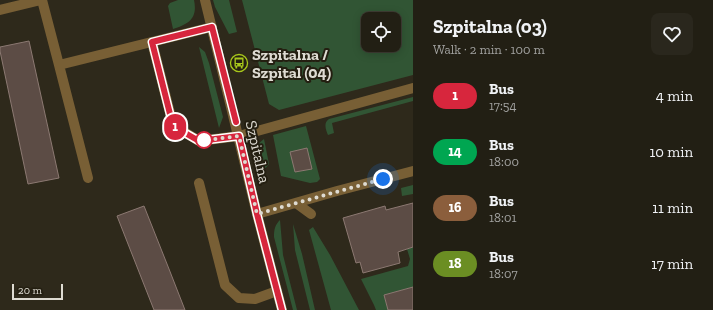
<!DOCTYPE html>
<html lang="en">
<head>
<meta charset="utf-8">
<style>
  :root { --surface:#221f14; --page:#2a271d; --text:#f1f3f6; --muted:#a2a2a0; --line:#3f3d34 }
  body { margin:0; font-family:"Zilla Slab",serif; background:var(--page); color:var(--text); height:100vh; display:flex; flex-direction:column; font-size:15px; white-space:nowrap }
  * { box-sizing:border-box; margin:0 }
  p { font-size:13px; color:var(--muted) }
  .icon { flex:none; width:22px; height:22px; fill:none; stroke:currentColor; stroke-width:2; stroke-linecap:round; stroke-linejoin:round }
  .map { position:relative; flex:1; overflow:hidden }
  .side { display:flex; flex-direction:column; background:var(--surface); width:300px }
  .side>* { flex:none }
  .badge { padding:0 8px; border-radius:13px; font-size:14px; line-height:26px }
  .controls { position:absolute; left:361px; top:12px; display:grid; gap:8px }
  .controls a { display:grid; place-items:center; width:40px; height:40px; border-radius:8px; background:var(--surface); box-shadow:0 2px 10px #0003,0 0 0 1px var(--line); font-size:20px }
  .scale { position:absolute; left:12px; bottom:10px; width:51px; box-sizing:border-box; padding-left:4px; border:2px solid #dedbd2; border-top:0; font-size:11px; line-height:14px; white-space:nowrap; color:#dedbd2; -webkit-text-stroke:3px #241f11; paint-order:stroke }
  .you { position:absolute; width:20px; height:20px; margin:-10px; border:3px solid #fff; border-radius:50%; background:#1a73e8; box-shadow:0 0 0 6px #1a73e833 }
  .map>.badge { position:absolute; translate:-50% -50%; box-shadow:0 0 0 2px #fff }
  .round { display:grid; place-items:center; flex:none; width:42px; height:42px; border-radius:8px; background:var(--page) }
  .summary { display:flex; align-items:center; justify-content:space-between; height:68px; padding:0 20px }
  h1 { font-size:19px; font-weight:700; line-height:30px }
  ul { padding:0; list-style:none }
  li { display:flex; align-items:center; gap:12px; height:56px; padding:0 20px }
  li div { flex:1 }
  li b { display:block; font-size:15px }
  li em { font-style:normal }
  li .badge { min-width:44px; font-weight:700; text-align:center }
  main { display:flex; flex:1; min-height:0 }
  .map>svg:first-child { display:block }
</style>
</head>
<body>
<main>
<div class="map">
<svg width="413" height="310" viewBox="0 0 413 310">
  <rect width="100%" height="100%" fill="#2e291b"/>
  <path fill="#315534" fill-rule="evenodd" d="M 178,0 L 194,0 C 198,19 188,24 173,29 L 168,6 L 170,3 Z
    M 213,0 L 229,0 L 237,32 L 229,34 L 215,7 Z
    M 242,0 L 413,0 L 413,75 L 279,110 L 269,104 ZM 368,19 L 394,19 L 394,45 L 368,45 Z
    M 199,47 L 205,52 L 209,63 L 223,117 L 219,128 Z
    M 413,97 L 413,101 L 332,123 L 334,133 L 328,135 C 326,130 323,123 329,119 Z
    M 306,126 L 320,179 L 317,182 L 310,183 L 281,176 L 273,135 Z
    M 264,139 L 269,164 C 266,169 262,170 257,171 C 253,155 250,150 264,139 Z
    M 413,185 L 413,194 L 402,196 L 401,188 Z
    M 280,220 L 283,255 L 297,310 L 293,310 L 274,237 C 274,229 275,225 280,220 Z
    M 293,224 L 302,254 L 315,310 L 310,310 L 295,250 Z
    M 313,227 L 330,255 L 359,310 L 331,310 L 309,230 Z
    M 413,247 L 413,287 L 384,295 L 388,310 L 376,310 L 374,305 L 361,279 L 408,266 L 410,259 L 407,249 Z"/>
  <path fill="#5c4c45" stroke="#8c7972" d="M 29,41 L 59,178 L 28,184 L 0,51 L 0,47 Z
    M 307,148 L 312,169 L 295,172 L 290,152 Z
    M 413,203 L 413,247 L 398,252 L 400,263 L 363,273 L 360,262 L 356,263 L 343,218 L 385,206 L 386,210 Z
    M 144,206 L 169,269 L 185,310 L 154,310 L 117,216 Z
    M 413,287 L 413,310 L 388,310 L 384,295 Z"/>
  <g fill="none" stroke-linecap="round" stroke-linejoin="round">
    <path stroke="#785f35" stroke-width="10" d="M 152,42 L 173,125 L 199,141 L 239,136 L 413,88
      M 199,183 L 225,285 L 239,298 L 255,299 L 277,291
      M 296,203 L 311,214
      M 257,214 L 337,191 L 413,171"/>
    <path stroke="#785f35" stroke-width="10" d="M 42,0 L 59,65 L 212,27
      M 0,10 L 41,0
      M 59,65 L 88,178"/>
    <path stroke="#785f35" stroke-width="10" d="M 205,0 L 257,214 L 282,310"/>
  </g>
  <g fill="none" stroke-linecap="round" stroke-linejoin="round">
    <g stroke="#fff" stroke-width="9">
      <path id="line" d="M 236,122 L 212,27 L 152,42 L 173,126 L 199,141 L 239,136 L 257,214 L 282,310"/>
    </g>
    <use href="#line" stroke="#d7263d" stroke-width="6"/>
    <path stroke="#dedbd2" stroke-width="4" stroke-dasharray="0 7.2" d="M 204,140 L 199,141 L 239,136 L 257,214 L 383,179"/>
  </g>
  <defs>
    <g id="bus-ring" transform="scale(0.9)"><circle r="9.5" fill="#241f11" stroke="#a8c71c" stroke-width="1.5"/><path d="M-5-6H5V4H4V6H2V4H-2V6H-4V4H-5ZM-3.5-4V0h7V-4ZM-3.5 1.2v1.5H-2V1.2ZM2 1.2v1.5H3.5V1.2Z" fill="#a8c71c"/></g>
  </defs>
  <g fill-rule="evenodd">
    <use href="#bus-ring" x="239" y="63"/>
  </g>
  <circle fill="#fff" stroke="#d7263d" stroke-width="2" cx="204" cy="140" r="8"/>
  <g text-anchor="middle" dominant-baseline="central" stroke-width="4" stroke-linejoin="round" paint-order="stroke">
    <g font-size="16" font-weight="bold" fill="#dedbd2" stroke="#241f11" text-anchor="start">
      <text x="252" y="54">Szpitalna /<tspan x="252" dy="18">Szpital (04)</tspan></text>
    </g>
    <g font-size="16" fill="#dedbd2" stroke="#241f11">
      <text transform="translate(258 152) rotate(77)">Szpitalna</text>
    </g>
  </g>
</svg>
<div class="controls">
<a><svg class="icon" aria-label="locate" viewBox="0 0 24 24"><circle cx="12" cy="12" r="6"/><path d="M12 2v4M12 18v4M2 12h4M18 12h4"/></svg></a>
</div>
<div class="scale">20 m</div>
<div class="you" style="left:383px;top:179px"></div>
<b class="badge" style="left:175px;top:127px;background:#d7263d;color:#fff">1</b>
</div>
<section class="side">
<div class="summary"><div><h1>Szpitalna (03)</h1><p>Walk · 2 min · 100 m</p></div><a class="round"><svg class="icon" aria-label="heart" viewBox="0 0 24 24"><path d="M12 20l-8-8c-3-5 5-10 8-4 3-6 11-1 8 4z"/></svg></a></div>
<ul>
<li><span class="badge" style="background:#d7263d;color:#fff">1</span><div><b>Bus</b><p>17:54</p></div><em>4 min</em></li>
<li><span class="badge" style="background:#00a651;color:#fff">14</span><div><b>Bus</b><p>18:00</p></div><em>10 min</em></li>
<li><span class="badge" style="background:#8b5e3c;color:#fff">16</span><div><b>Bus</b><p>18:01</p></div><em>11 min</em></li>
<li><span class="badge" style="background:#6b8e23;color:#fff">18</span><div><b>Bus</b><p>18:07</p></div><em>17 min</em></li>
</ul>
</section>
</main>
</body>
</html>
